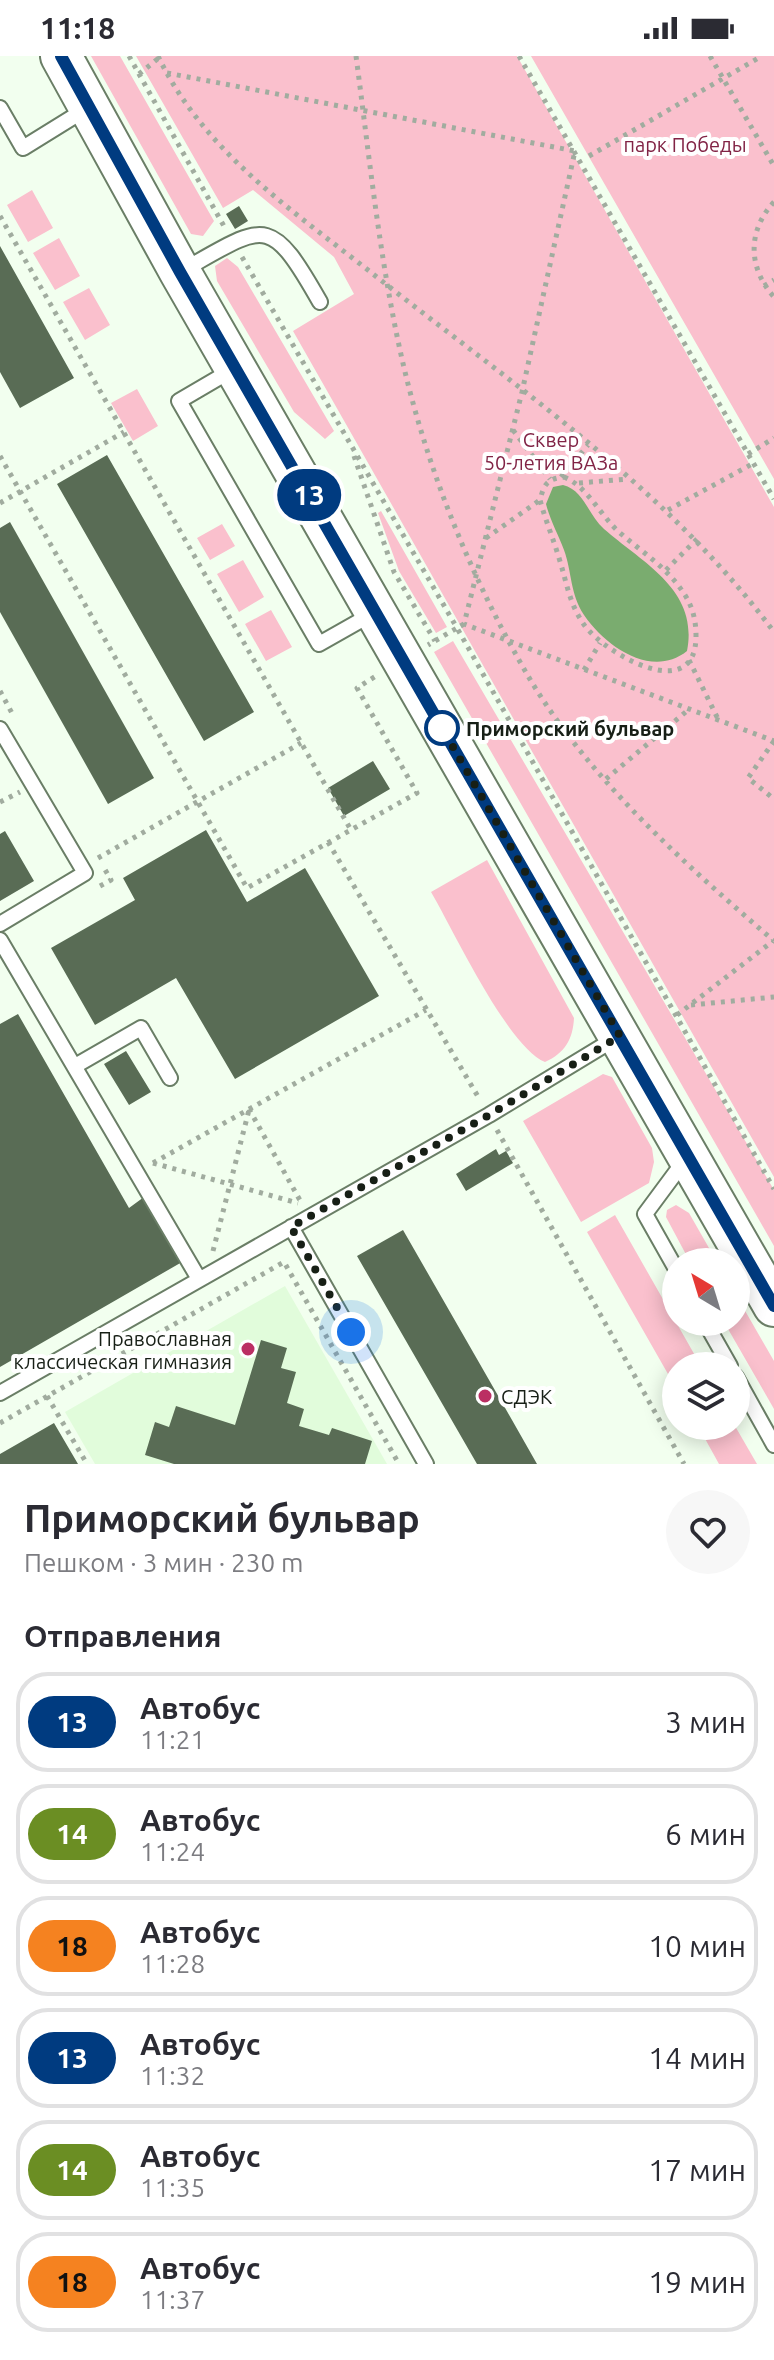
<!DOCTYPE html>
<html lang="ru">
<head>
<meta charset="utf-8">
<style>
  :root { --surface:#fff; --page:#f7f7f7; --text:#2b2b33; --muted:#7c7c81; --line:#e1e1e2 }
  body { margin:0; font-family:Ubuntu,sans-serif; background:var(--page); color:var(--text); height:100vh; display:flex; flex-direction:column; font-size:30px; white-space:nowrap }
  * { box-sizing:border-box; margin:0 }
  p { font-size:26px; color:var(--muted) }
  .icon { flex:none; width:44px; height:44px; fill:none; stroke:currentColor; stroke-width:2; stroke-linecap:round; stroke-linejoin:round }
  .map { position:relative; height:1408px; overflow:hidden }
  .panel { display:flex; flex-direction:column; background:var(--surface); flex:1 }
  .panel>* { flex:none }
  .badge { padding:0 16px; border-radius:26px; font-size:28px; line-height:52px }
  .needle { width:52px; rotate:322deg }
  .fabs { position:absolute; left:662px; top:1192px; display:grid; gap:16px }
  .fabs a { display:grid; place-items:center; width:88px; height:88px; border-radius:50%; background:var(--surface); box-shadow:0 4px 20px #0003; font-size:40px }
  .you { position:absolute; width:40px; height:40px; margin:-20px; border:6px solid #fff; border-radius:50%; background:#1a73e8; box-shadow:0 0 0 12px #1a73e833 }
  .map>.badge { position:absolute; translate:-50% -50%; box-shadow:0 0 0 4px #fff }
  h2 { padding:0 24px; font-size:30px; line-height:72px }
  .round { display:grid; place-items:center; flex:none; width:84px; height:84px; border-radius:42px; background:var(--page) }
  .summary { display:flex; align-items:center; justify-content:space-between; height:136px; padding:0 24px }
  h1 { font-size:38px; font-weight:700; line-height:60px }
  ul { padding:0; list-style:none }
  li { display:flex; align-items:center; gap:24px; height:100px; margin:0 16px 12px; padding:0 8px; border:4px solid var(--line); border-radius:32px }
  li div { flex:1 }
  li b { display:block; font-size:30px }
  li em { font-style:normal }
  li .badge { min-width:88px; font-weight:700; text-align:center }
  .status { display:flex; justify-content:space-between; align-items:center; height:56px; padding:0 40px; background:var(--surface); direction:ltr }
  .status svg { height:22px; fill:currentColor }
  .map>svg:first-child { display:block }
</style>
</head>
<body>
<div class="status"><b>11:18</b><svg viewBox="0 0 49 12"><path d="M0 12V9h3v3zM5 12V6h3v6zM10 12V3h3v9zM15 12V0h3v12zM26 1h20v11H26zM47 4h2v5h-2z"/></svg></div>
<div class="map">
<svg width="774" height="1408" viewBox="0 0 774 1408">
  <rect width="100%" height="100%" fill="#f2ffef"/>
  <path fill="#e1fcdb" d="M 285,1230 L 387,1408 L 95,1408 L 65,1356 Z"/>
  <path fill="#fac0cd" d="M 91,0 L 120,0 L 214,165 L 203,180 L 191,178 Z
    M 136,0 L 517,0 L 774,451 L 774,1121 L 293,275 L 354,238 L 334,201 L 253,134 L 223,152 Z
    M 531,0 L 774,0 L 774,423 Z
    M 32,134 L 53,172 L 28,186 L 7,149 Z
    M 59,182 L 80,220 L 55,234 L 33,197 Z
    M 227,202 L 238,211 L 334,375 L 325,383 L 294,356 L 217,225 L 215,210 Z
    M 89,232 L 110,269 L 85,284 L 63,246 Z
    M 137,333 L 158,370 L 133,385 L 111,347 Z
    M 381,455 L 447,571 L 436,577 L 399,515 L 378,457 Z
    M 222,468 L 235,490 L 210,504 L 197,482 Z
    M 243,504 L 264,541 L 239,556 L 217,518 Z
    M 271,554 L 292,591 L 266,605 L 245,568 Z
    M 453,585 L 774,1134 L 774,1190 L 434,596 Z
    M 487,804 L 574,962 C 573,983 565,997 545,1006 C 507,990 454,875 431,836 Z
    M 603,1018 L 612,1021 L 652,1092 L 654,1106 L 649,1127 L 581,1166 L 523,1065 Z
    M 676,1149 L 689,1157 L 717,1206 L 690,1206 L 666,1161 L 667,1154 Z
    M 615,1159 L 701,1310 L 676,1310 L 676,1332 L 587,1176 Z
    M 736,1239 L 774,1305 L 774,1353 L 724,1266 L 736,1266 Z
    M 698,1370 L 735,1370 L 757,1408 L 719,1408 Z"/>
  <path fill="#7aac6f" d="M 563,429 C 584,434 588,459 604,473 C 643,507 699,534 687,595 C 652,623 606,591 584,559 C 570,538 572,516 564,494 C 558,478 550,464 546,448 L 553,431 Z"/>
  <path fill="#596c55" d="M 239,150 L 248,165 L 235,173 L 226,158 Z
    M 0,190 L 74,322 L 20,352 L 0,316 Z
    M 107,399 L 254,656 L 204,685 L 57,428 Z
    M 10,466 L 154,722 L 108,748 L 0,556 L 0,472 Z
    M 373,705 L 390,733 L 344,760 L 328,732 Z
    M 206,774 L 247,846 L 305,812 L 379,940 L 235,1023 L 176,922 L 95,969 L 51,892 L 135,844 L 123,822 Z
    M 5,775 L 34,825 L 0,845 L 0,778 Z
    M 18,958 L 129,1152 L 144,1141 L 182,1206 L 0,1311 L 0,968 Z
    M 126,995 L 151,1036 L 129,1049 L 104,1008 Z
    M 496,1093 L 499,1099 L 506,1095 L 513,1107 L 466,1135 L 456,1118 Z
    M 403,1174 L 512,1364 L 537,1408 L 477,1408 L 357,1200 Z
    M 261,1284 L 287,1292 L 281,1312 L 296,1316 L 287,1347 L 304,1353 L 299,1370 L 329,1379 L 332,1372 L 372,1385 L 365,1408 L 174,1408 L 145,1399 L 155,1366 L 169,1371 L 176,1350 L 235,1369 Z
    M 54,1367 L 78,1408 L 0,1408 L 0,1398 Z"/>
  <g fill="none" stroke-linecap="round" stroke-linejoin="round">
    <g stroke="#6a7e66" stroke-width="18">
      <path id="lane" d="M 0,52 L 23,92 L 86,53
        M 180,216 C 265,168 269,156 320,246
        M 232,314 L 179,345 L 319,588 L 372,558
        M 0,673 L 85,817 L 0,868
        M 0,884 L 199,1223
        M 75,1010 L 141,972 L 170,1022
        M 291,1171 L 426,1408
        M 676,1213 L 645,1158 L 685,1104
        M 705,1266 L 730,1310
        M 736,1321 L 774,1389
        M 0,1337 L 489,1059 L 616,982"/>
    </g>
    <g stroke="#6a7e66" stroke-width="44">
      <path id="secondary" d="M 61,0 L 180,216 L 774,1250"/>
    </g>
    <path stroke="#a1ac9f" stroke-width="5" stroke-dasharray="4 6" stroke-linecap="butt" d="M 129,0 L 225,172
      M 158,0 C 204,96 292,154 373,218 C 513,329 667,432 774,576
      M 356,0 C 369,98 379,198 400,294 C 425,409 471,523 531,625 C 593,727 685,808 774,885
      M 519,0 L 774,443
      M 710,0 L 774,110
      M 167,17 L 575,95 L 522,336 L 464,568 L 774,685
      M 139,18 L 160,1
      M 589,100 L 762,0
      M 774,146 C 747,175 748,212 774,241
      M 0,160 L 351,774
      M 242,201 L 457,572 L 428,589
      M 764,230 L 774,224
      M 513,374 L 550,423
      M 748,398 L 774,382
      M 0,400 L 247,832 L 417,737 L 357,632 L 379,618
      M 354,400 L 394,516 L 435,585
      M 561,421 L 588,389
      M 564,421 C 588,431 599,458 619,476 C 643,497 668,512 685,539 C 693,552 696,565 696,580 C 696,649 607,599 585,570 C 569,548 567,527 559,502 C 553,482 545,463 540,444 C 544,428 547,423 564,421 Z
      M 579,427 L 628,423
      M 0,447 L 124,376
      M 668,454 L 754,407
      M 486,482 L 540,444
      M 666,514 L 697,483
      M 464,568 L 457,572 L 774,1133
      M 689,604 L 718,663
      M 584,614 L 600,587
      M 0,635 L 13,659
      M 774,685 L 748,722 L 774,743
      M 606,723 L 688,654
      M 0,746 L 20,736
      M 328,786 L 480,1044
      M 98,802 L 301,687
      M 100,830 L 111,824 L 104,812
      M 691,949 L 774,941
      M 677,959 L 773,885
      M 249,1053 L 302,1148
      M 497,1074 L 684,1408
      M 153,1107 L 426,954
      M 153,1107 L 298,1147
      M 213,1195 L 249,1054
      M 47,1340 L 87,1408
      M 0,1367 L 284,1206 L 399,1408"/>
    <use href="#lane" stroke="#fff" stroke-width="14"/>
    <use href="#secondary" stroke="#fff" stroke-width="40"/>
  </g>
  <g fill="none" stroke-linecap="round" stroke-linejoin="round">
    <g stroke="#fff" stroke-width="18">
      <path id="line" d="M 61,0 L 180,216 L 774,1250"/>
    </g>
    <use href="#line" stroke="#003b80" stroke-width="12"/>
    <path stroke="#171f16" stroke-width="8" stroke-dasharray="0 14.4" d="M 351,1276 L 291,1171 L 489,1059 L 620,980 L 442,672"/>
  </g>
  <circle fill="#fff" stroke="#003b80" stroke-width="4" cx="442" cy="672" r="16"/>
  <g fill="#bb2f63" stroke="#fff" stroke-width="3">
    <circle cx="248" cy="1293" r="8"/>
    <circle cx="485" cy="1340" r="8"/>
  </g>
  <g text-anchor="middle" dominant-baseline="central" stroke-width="8" stroke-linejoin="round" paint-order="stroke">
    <g font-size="20" fill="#812345" stroke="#fff">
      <text x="685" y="88">парк Победы</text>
      <text x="551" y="383">Сквер<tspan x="551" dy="23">50-летия ВАЗа</tspan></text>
    </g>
    <g font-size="20" font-weight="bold" fill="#171f16" stroke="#fff" text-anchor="start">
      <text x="466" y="672">Приморский бульвар</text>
    </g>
    <g font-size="20" fill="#171f16" stroke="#fff" text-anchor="end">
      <text x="232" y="1282">Православная<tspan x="232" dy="23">классическая гимназия</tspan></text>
      <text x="501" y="1340" text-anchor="start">СДЭК</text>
    </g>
  </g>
</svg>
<div class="fabs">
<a><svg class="needle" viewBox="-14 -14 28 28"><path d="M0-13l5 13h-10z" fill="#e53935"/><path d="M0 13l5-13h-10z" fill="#7c7c81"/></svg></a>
<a><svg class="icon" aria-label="layers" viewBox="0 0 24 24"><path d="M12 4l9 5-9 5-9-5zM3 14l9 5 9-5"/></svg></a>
</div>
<div class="you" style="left:351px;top:1276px"></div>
<b class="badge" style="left:309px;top:439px;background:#003b80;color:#fff">13</b>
</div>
<section class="panel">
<div class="summary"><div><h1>Приморский бульвар</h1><p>Пешком · 3 мин · 230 m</p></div><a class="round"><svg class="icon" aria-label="heart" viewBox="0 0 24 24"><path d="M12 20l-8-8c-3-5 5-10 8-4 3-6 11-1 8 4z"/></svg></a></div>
<h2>Отправления</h2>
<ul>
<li><span class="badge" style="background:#003b80;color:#fff">13</span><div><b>Автобус</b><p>11:21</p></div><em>3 мин</em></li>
<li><span class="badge" style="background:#6b8e23;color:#fff">14</span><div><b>Автобус</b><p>11:24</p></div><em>6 мин</em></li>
<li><span class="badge" style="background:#f58220;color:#111">18</span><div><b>Автобус</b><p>11:28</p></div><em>10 мин</em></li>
<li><span class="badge" style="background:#003b80;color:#fff">13</span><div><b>Автобус</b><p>11:32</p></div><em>14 мин</em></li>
<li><span class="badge" style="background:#6b8e23;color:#fff">14</span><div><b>Автобус</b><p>11:35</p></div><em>17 мин</em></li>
<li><span class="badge" style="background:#f58220;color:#111">18</span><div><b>Автобус</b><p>11:37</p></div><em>19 мин</em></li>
</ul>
</section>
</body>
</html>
